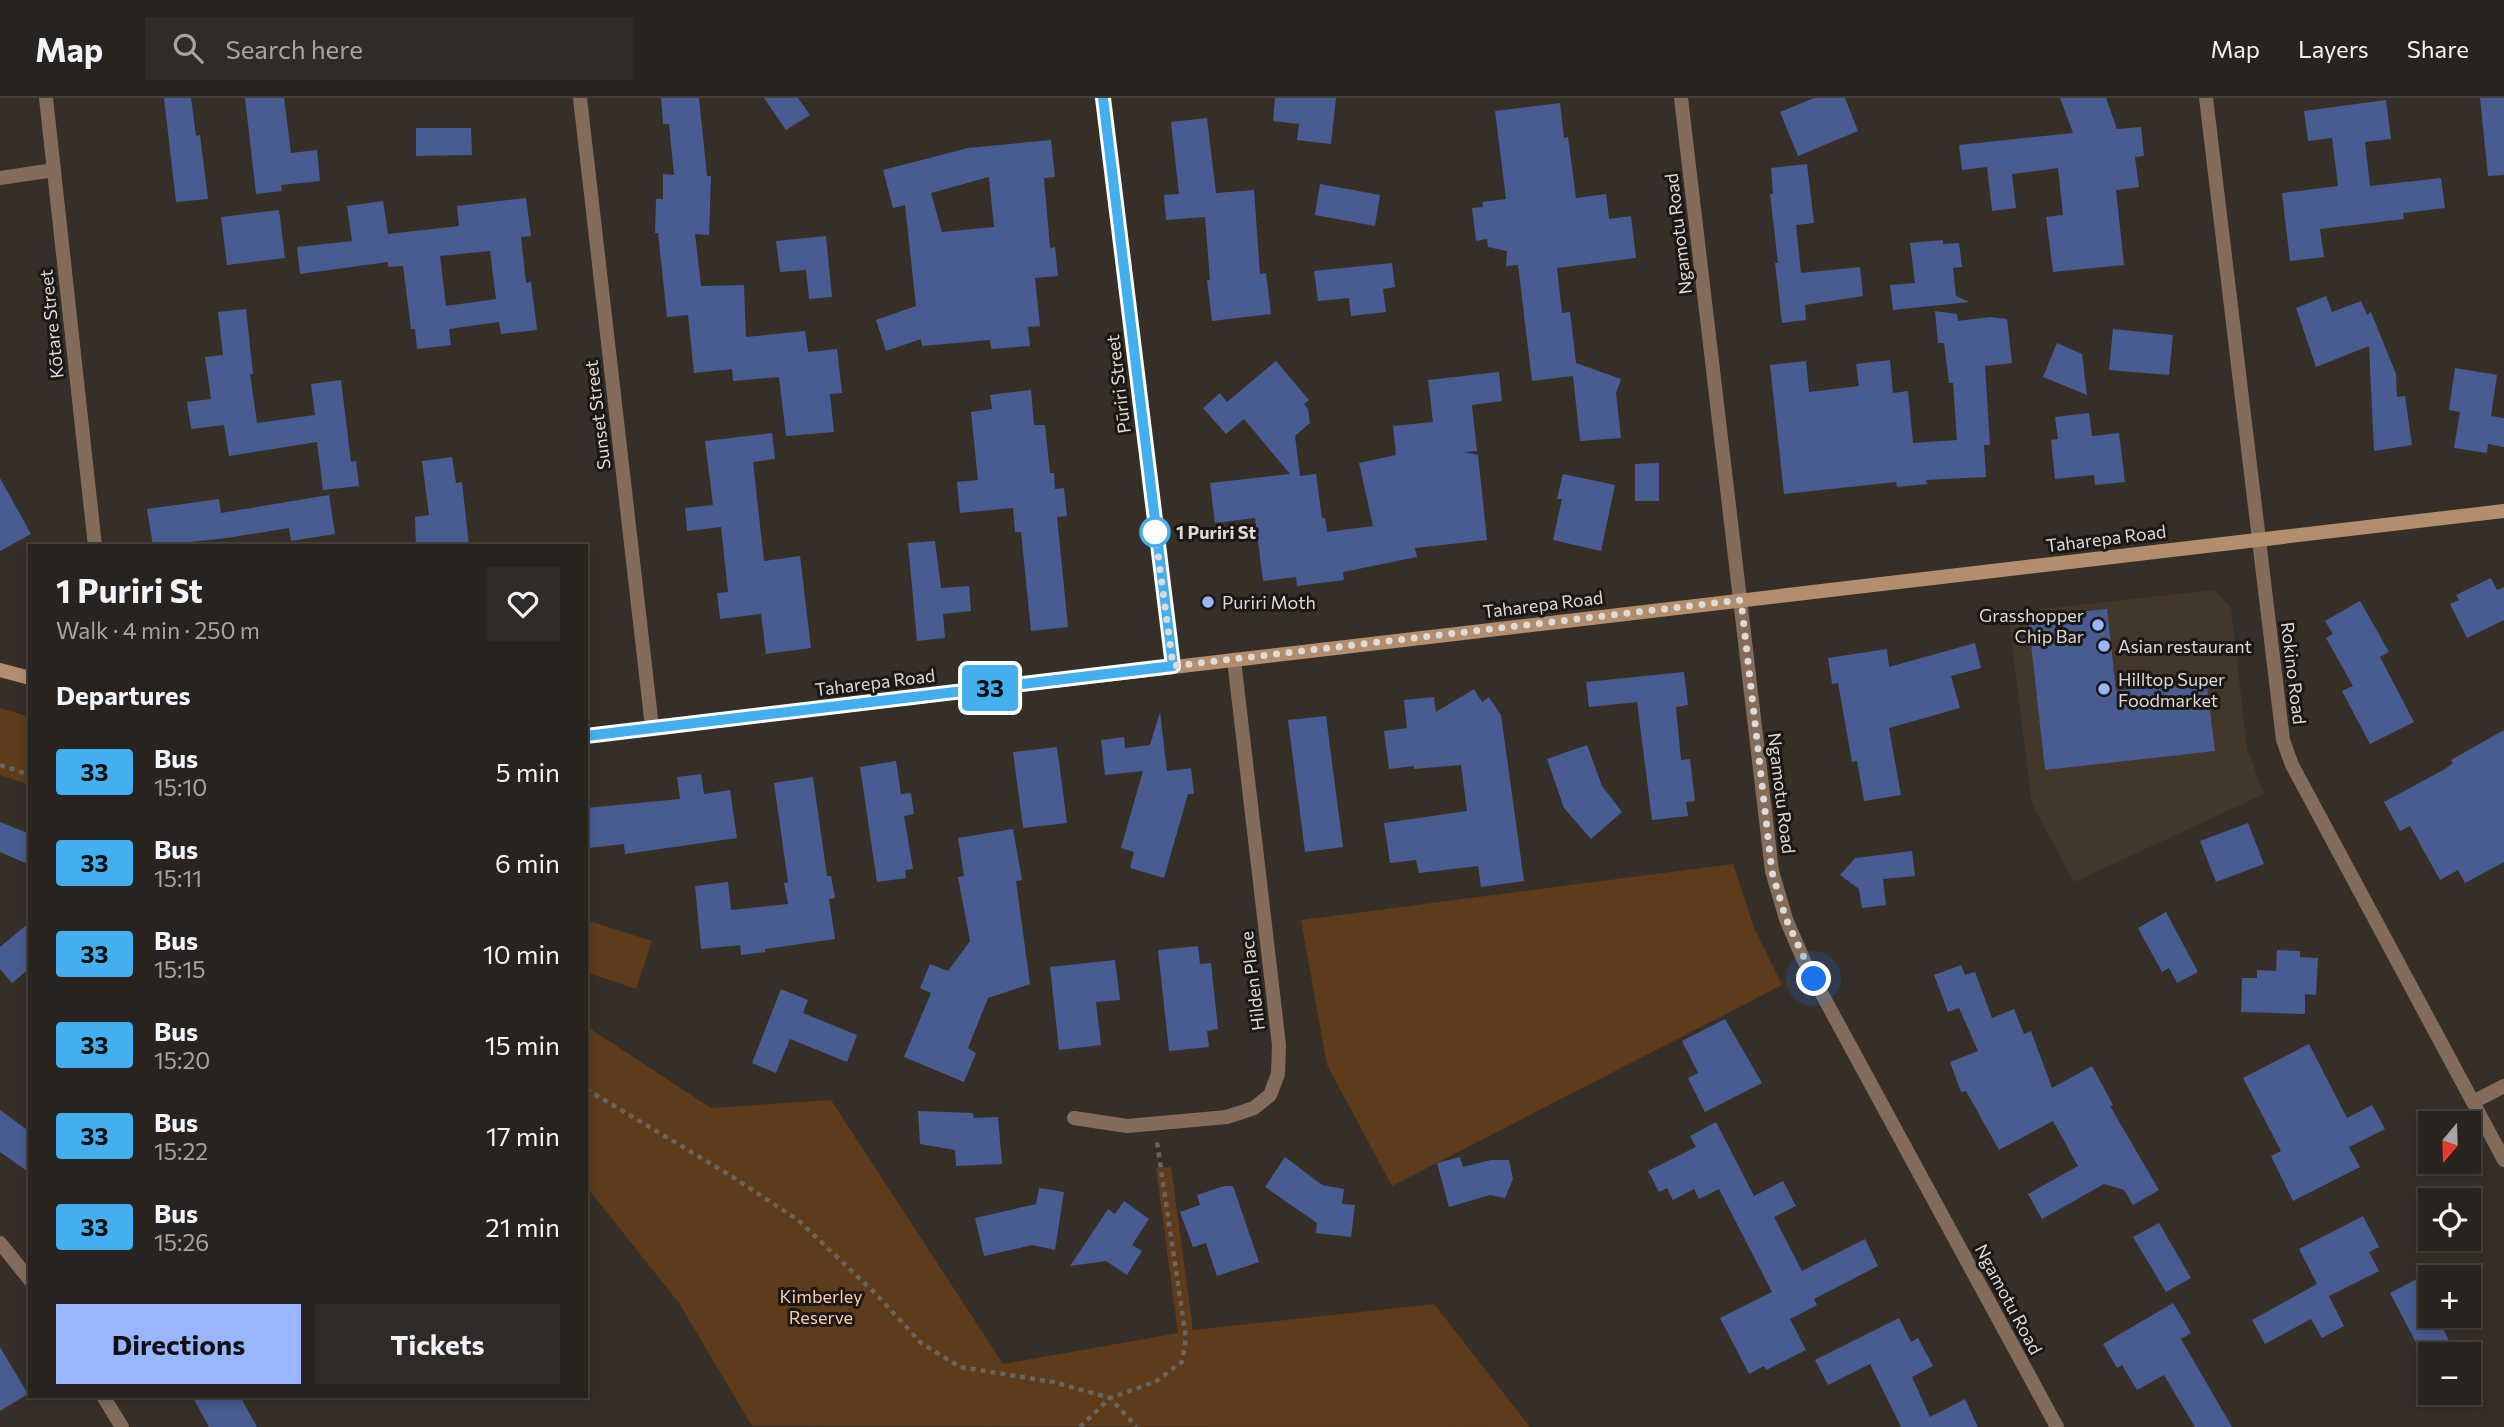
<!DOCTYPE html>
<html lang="en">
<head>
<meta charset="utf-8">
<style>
  :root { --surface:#28231e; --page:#302b27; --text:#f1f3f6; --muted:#a5a4a4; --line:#44403c; --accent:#99b5fd }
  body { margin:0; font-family:Commissioner,sans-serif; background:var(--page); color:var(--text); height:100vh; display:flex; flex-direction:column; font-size:26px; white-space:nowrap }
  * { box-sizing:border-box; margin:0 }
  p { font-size:23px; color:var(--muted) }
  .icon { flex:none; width:38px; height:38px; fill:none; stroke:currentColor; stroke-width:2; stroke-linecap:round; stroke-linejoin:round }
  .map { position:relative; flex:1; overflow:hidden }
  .details { position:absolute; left:28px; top:446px; width:560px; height:854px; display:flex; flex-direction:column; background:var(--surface); border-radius:0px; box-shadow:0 4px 10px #0003,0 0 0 2px var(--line) }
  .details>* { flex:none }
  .badge { padding:0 14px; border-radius:5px; font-size:24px; line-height:46px }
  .needle { width:46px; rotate:199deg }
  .fabs { position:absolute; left:2418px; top:1013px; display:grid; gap:14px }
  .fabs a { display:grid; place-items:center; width:63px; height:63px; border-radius:0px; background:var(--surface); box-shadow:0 4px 10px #0003,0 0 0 2px var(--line); font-size:35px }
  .you { position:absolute; width:35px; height:35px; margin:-18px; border:5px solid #fff; border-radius:50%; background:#1a73e8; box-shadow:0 0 0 10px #1a73e833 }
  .map>.badge { position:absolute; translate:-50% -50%; box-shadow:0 0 0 4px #fff }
  h2 { padding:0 28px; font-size:26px; line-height:63px }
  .round { display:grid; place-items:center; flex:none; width:74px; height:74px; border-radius:0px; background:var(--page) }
  .headline { display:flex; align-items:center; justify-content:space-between; height:119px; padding:0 28px }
  h1 { font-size:33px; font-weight:700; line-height:52px }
  .action { display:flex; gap:14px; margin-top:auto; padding:14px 28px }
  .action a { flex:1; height:80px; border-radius:0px; background:var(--accent); color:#111; font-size:28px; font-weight:700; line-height:80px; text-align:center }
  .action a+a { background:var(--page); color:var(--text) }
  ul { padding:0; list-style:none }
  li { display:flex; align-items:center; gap:21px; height:91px; padding:0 28px }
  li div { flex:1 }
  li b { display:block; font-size:26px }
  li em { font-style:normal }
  li .badge { min-width:77px; font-weight:700; text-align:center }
  header { display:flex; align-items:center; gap:42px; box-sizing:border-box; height:98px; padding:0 35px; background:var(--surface); border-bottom:2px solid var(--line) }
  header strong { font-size:33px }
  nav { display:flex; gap:38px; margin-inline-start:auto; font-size:24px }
  .search { width:490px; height:63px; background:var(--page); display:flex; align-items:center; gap:18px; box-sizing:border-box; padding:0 24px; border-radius:0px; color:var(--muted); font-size:26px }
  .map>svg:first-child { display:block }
</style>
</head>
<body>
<header>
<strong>Map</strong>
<div class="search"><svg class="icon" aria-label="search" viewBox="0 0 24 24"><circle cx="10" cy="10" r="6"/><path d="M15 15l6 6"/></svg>Search here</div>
<nav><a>Map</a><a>Layers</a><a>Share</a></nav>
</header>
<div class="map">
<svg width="2504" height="1329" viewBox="0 0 2504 1329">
  <rect width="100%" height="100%" fill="#362f28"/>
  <path fill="#43372c" d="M 2214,492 L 2231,510 L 2247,651 L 2264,696 L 2074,784 L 2032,706 L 2008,515 Z"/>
  <path fill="#5d3b1b" d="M 0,610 L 30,619 L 30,687 L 0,677 Z
    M 1733,766 L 1754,830 L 1782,887 L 1392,1088 L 1327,967 L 1301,822 Z
    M 586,822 L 652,843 L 636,891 L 586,874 Z
    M 586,928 L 711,1010 L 831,1002 L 1003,1266 L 1178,1235 L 1156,1070 L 1171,1069 L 1193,1232 L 1434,1206 L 1530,1329 L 752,1328 L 679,1205 L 586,1088 Z"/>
  <path fill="#485c91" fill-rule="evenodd" d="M 164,0 L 191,0 L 196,38 L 200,37 L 208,101 L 176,104 Z
    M 245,0 L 284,0 L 291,55 L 317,52 L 320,83 L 281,87 L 282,93 L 256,96 Z
    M 661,0 L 699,0 L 707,78 L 711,78 L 709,137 L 695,136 L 701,188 L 744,187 L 746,239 L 805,233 L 808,254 L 837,251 L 842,295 L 830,296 L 834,334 L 786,338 L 779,279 L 733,283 L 732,271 L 694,275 L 688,217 L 667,219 L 658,135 L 655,135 L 656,101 L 663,101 L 663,76 L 674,77 L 669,26 L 663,26 Z
    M 764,0 L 798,0 L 810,17 L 786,32 Z
    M 1275,0 L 1336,0 L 1331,46 L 1297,42 L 1299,26 L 1273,23 Z
    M 1814,0 L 1845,0 L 1858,33 L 1798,58 L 1780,14 Z
    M 2060,0 L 2106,0 L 2117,31 L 2141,29 L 2144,58 L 2135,59 L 2139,89 L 2116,92 L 2124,167 L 2053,174 L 2046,119 L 2063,117 L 2058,70 L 2012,76 L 2016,110 L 1992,113 L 1987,69 L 1962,72 L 1959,47 L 2073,35 Z
    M 2480,0 L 2504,0 L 2504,77 L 2488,78 Z
    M 2386,2 L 2391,41 L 2365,44 L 2370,88 L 2441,80 L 2445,110 L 2403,115 L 2404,121 L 2320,131 L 2324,159 L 2290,163 L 2282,95 L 2338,88 L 2332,40 L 2308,43 L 2304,13 Z
    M 1560,5 L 1564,40 L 1568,39 L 1576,100 L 1606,96 L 1609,121 L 1631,118 L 1636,160 L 1557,170 L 1562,215 L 1570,214 L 1576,265 L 1621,281 L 1616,295 L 1621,340 L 1580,343 L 1573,278 L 1532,283 L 1518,167 L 1506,168 L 1507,153 L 1488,149 L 1487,141 L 1476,143 L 1472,110 L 1483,109 L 1482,104 L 1506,101 L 1495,13 Z
    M 1207,20 L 1216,95 L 1254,92 L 1260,176 L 1266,175 L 1271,216 L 1212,223 L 1207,182 L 1210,182 L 1205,119 L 1166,122 L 1164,97 L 1179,96 L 1171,24 Z
    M 416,30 L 471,30 L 472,57 L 416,58 Z
    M 1051,42 L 1055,79 L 1044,80 L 1050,150 L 1055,149 L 1058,178 L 1035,180 L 1040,228 L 1028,229 L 1030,248 L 991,251 L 990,242 L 922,248 L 921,241 L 886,253 L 876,222 L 916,208 L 905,107 L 893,110 L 883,72 L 968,50 ZM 989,79 L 994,129 L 942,134 L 931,95 Z
    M 1807,66 L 1814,125 L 1796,127 L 1801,175 L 1860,169 L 1863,198 L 1805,207 L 1806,222 L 1782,225 L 1775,165 L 1778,165 L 1770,96 L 1773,96 L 1771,70 Z
    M 1320,86 L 1380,97 L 1375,128 L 1315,117 Z
    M 526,100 L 531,138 L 521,139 L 526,185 L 531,184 L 537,232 L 501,236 L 499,224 L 449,231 L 451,247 L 417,251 L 415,231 L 411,231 L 403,168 L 388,169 L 388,164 L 300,176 L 297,149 L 352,143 L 347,108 L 383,103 L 388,136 L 459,128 L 457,108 ZM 490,153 L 496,201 L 446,208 L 440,158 Z
    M 279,112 L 285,160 L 227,167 L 221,119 Z
    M 826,138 L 832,199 L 809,201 L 806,172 L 780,174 L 776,143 Z
    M 1943,142 L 1943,146 L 1959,145 L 1962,169 L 1953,170 L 1956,198 L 1969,204 L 1893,212 L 1890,187 L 1915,185 L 1910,145 Z
    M 1392,165 L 1395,189 L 1383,191 L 1386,214 L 1351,218 L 1349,200 L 1318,203 L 1314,173 Z
    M 2326,198 L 2332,214 L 2361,203 L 2367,217 L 2371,214 L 2396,276 L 2397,299 L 2405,298 L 2412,347 L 2374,353 L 2369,248 L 2316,269 L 2296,210 Z
    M 246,211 L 253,276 L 250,276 L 257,325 L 315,317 L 311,286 L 341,282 L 351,364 L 356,363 L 359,388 L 323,392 L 317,344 L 229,358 L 224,327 L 191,331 L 187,304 L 211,301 L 205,259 L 223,257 L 218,214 Z
    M 1935,213 L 1957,216 L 1958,223 L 1990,219 L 2007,221 L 2012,265 L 1985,268 L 1990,347 L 1984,347 L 1986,379 L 1926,382 L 1927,386 L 1897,389 L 1896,384 L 1784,396 L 1770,267 L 1806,263 L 1809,294 L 1859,288 L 1856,266 L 1890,262 L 1893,295 L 1908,293 L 1913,345 L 1957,342 L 1953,285 L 1949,285 L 1944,245 L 1938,245 Z
    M 2113,231 L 2173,237 L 2169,277 L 2109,272 Z
    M 2057,245 L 2082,256 L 2087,297 L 2043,279 Z
    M 1276,263 L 1309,302 L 1304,306 L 1308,311 L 1310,325 L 1295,338 L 1300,378 L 1316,376 L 1322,420 L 1325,420 L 1327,434 L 1373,428 L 1359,365 L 1396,357 L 1393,328 L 1433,324 L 1428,282 L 1499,274 L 1502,303 L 1472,307 L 1477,353 L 1464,354 L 1478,357 L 1487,442 L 1415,450 L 1417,459 L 1343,474 L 1344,482 L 1297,488 L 1296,479 L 1263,483 L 1255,420 L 1215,425 L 1210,385 L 1290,376 L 1244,321 L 1226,336 L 1203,310 L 1220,295 L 1227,304 Z
    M 2455,270 L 2497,277 L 2491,318 L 2504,320 L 2504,349 L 2488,346 L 2487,355 L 2454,350 L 2460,314 L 2449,312 Z
    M 1031,292 L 1034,327 L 1045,327 L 1050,375 L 1054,375 L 1055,391 L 1064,390 L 1067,418 L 1057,419 L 1068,529 L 1031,533 L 1021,434 L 1015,434 L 1013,410 L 960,415 L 957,384 L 978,382 L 971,314 L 992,311 L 990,297 Z
    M 2089,315 L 2092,338 L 2119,335 L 2125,384 L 2095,387 L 2094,377 L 2055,381 L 2051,342 L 2058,341 L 2055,319 Z
    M 772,335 L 775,361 L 753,364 L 764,463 L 800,458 L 811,550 L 766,556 L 761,516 L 720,521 L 717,495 L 728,494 L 721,429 L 687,433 L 685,410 L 713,407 L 705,343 Z
    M 452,359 L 456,385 L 462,384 L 469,448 L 416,448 L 415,419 L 429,417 L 422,363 Z
    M 1659,365 L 1659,403 L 1635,403 L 1635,366 Z
    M 1563,376 L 1615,387 L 1601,453 L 1553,442 L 1562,401 L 1557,401 Z
    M 0,380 L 31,436 L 0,453 Z
    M 329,397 L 335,436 L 291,443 L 289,430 L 227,440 L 153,448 L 147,411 L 219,401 L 221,415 Z
    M 935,443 L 941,490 L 969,488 L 971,513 L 943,516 L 945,540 L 917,543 L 908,445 Z
    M 2491,480 L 2497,492 L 2504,489 L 2504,522 L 2467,540 L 2450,506 L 2459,502 L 2456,497 Z
    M 2360,503 L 2389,554 L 2380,559 L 2414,624 L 2370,646 L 2342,593 L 2353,588 L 2326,540 L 2333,536 L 2325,523 Z
    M 2107,511 L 2116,593 L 2206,581 L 2215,653 L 2045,672 L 2028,519 Z
    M 1975,545 L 1981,570 L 1951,578 L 1960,610 L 1889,630 L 1901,697 L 1864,703 L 1857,663 L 1852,664 L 1838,585 L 1832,586 L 1828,560 L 1887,551 L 1889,569 Z
    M 1684,574 L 1688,607 L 1676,609 L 1681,662 L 1690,661 L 1695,703 L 1686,704 L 1688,718 L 1652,722 L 1637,604 L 1589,609 L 1586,584 Z
    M 1474,591 L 1482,604 L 1489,599 L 1501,617 L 1524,783 L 1481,789 L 1478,768 L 1419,775 L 1416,762 L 1390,765 L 1384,725 L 1467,713 L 1461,667 L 1414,671 L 1414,668 L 1389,671 L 1384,633 L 1407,630 L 1404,602 L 1434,599 L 1436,614 Z
    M 1160,614 L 1167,673 L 1191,670 L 1194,696 L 1188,696 L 1164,780 L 1130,770 L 1134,754 L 1121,750 L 1143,673 L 1105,677 L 1101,642 L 1124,639 L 1125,650 L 1150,647 Z
    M 1326,618 L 1343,749 L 1305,754 L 1288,622 Z
    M 2504,632 L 2504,764 L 2465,785 L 2458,772 L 2440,782 L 2410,728 L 2400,733 L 2384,704 L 2445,671 L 2453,665 L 2451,662 Z
    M 1587,647 L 1602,688 L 1622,714 L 1591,741 L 1564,710 L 1547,661 Z
    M 1057,649 L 1067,725 L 1023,730 L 1013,654 Z
    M 896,663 L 901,696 L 911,695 L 914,716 L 904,718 L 913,771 L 905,772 L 906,780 L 877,784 L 860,669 Z
    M 701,676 L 704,696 L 730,692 L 737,740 L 625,756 L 624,746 L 588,750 L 586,710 L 680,701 L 677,679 Z
    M 813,679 L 827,778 L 831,778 L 835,800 L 829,801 L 835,841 L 765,851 L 765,854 L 741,857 L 740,847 L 701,851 L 695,788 L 728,784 L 731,812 L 788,806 L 784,785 L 788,784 L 774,685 Z
    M 0,724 L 30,736 L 30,767 L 0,754 Z
    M 2248,725 L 2264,766 L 2216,784 L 2200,743 Z
    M 1013,731 L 1022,782 L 1016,783 L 1030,886 L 988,900 L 968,950 L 976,955 L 964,984 L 904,959 L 931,895 L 920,890 L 930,866 L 948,873 L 970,843 L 958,779 L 964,778 L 958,740 Z
    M 1912,753 L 1915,778 L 1883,781 L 1886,807 L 1862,810 L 1859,791 L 1840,777 L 1855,760 Z
    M 2166,814 L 2198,874 L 2177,885 L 2169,870 L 2162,874 L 2138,830 Z
    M 30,824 L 30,870 L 12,885 L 0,871 L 0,849 Z
    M 1198,848 L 1200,866 L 1211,865 L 1218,931 L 1207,933 L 1209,949 L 1169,953 L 1158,852 Z
    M 2277,852 L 2300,853 L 2300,859 L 2318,860 L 2316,897 L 2305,896 L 2305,916 L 2241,914 L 2242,880 L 2257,880 L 2257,872 L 2276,873 Z
    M 1115,862 L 1120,902 L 1096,904 L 1101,947 L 1059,952 L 1050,869 Z
    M 1961,867 L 1965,877 L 1975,874 L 1992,920 L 2014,911 L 2024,936 L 2031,933 L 2052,990 L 2092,968 L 2113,1007 L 2110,1008 L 2159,1092 L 2133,1107 L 2124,1092 L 2104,1086 L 2042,1121 L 2028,1096 L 2078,1068 L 2053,1023 L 1999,1052 L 1966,993 L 1961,994 L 1950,964 L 1978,953 L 1959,910 L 1948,914 L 1934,877 Z
    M 781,891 L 808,902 L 803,915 L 857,937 L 847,964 L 790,941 L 776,975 L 752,965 Z
    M 1725,921 L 1762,985 L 1705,1014 L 1688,980 L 1698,975 L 1682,943 Z
    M 2309,946 L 2347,1020 L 2372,1007 L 2385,1031 L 2349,1049 L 2360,1069 L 2293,1103 L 2271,1058 L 2281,1053 L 2243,980 Z
    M 0,1012 L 30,1034 L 30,1075 L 0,1054 Z
    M 918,1013 L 973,1015 L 974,1020 L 998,1019 L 1002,1066 L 956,1068 L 955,1052 L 920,1046 Z
    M 1716,1024 L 1754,1098 L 1783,1083 L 1796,1108 L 1774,1119 L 1802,1173 L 1865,1141 L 1878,1168 L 1814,1201 L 1817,1207 L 1790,1221 L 1806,1252 L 1766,1272 L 1764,1268 L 1749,1276 L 1720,1220 L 1772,1194 L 1719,1091 L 1699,1101 L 1694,1091 L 1673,1102 L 1667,1090 L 1659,1094 L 1648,1073 L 1696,1049 L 1690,1038 Z
    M 1285,1059 L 1322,1087 L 1344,1091 L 1342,1106 L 1355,1107 L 1351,1139 L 1316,1135 L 1317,1125 L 1265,1089 Z
    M 1460,1059 L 1463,1069 L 1491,1062 L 1509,1062 L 1513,1081 L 1505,1100 L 1490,1097 L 1449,1109 L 1437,1065 Z
    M 1224,1088 L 1233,1088 L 1259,1164 L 1217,1178 L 1206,1145 L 1193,1149 L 1180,1114 L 1200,1107 L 1197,1097 Z
    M 1039,1090 L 1064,1094 L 1055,1152 L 1032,1147 L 984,1158 L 975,1120 L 1036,1106 Z
    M 1124,1103 L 1149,1121 L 1132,1147 L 1142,1153 L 1127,1177 L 1106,1163 L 1070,1168 L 1108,1111 L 1115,1116 Z
    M 2363,1118 L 2379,1149 L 2369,1154 L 2379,1173 L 2329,1198 L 2344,1228 L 2322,1240 L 2311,1221 L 2265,1246 L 2252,1222 L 2317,1186 L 2299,1151 Z
    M 2159,1125 L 2191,1180 L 2166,1194 L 2133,1139 Z
    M 2430,1174 L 2432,1180 L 2431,1218 L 2452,1218 L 2455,1225 L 2443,1231 L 2456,1256 L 2422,1256 L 2390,1195 Z
    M 2173,1205 L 2191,1235 L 2181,1241 L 2232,1329 L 2195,1329 L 2164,1277 L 2137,1292 L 2122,1267 L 2117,1270 L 2103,1246 Z
    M 1899,1220 L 1911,1244 L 1918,1240 L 1933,1268 L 1912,1279 L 1930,1319 L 1965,1301 L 1978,1329 L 1901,1329 L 1870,1266 L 1828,1287 L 1815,1262 Z
    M 0,1249 L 28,1296 L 0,1313 Z
    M 192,1298 L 240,1298 L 257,1329 L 209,1329 Z"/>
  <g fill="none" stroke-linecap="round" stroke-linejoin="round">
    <path stroke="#6a645e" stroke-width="4.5" stroke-dasharray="5 5" stroke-linecap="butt" d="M 0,667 L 30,677
      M 586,991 L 728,1076 L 798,1122 L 875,1195 L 921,1245 L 960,1269 L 1053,1284 L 1110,1300 L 1137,1329
      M 1080,1329 L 1110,1300 L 1155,1284 L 1182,1264 L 1186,1240 L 1157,1044"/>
    <path stroke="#836d5a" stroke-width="14" d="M 46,0 L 95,448
      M 580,0 L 652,629
      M 1103,0 L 1173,568
      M 1681,0 L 1772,773 L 1786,821 L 1804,863 L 2057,1329
      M 2206,0 L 2283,642 L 2292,667 L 2504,1062
      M 0,80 L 54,72
      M 2473,1004 L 2504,988
      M 1074,1020 L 1127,1028 L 1227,1019 L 1254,1010 L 1270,997 L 1278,976 L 1279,947 L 1234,562
      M 0,1145 L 30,1182
      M 103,1298 L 122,1329"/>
    <path stroke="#b28e6f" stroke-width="14" d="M 0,572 L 30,580
      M 586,638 L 2504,413"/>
  </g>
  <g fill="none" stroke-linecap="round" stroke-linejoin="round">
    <g stroke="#fff" stroke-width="16">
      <path id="line" d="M 586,638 L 1173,568 L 1103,0"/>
    </g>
    <use href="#line" stroke="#44afee" stroke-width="10"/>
    <path stroke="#dfdad6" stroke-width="7" stroke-dasharray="0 12.6" d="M 1155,434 L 1173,568 L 1741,502 L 1772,774 L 1786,821 L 1814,881"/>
  </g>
  <circle fill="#fff" stroke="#44afee" stroke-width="3.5" cx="1155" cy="434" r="14"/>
  <g fill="#99b5fd" stroke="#1b1715" stroke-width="2.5">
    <circle cx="1208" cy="504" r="7"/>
    <circle cx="2098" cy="527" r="7"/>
    <circle cx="2104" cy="548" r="7"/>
    <circle cx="2104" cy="591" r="7"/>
  </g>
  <g text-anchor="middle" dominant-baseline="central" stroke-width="6" stroke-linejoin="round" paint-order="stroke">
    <g font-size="18" fill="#dfdad6" stroke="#1b1715">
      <text transform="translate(1678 136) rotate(-97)">Ngamotu Road</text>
      <text transform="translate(51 226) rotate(-96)">Kōtare Street</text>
      <text transform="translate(1118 286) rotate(-97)">Pūriri Street</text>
      <text transform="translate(597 317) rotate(-97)">Sunset Street</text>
      <text transform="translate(2106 440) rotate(-7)">Taharepa Road</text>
      <text transform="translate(1543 506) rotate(-7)">Taharepa Road</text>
      <text transform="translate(2294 575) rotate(83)">Rokino Road</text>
      <text transform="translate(875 584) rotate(-7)">Taharepa Road</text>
      <text transform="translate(1782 695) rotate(83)">Ngamotu Road</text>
      <text transform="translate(1252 883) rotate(-97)">Hilden Place</text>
      <text transform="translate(2009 1201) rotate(62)">Ngamotu Road</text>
    </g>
    <g font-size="18" font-weight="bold" fill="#dfdad6" stroke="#1b1715" text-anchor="start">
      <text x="1176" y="434">1 Puriri St</text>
    </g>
    <g font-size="18" fill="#dfdad6" stroke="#1b1715" text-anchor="start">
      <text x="1222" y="504">Puriri Moth</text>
      <text x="2084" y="517" text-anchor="end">Grasshopper<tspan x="2084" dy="21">Chip Bar</tspan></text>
      <text x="2118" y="548">Asian restaurant</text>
      <text x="2118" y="581">Hilltop Super<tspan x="2118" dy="21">Foodmarket</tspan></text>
    </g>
    <g font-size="18" fill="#facda6" stroke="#1b1715">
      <text x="821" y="1198">Kimberley<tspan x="821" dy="21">Reserve</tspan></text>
    </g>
  </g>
</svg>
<div class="fabs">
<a><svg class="needle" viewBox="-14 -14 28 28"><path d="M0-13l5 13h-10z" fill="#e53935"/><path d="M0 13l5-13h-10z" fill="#a5a4a4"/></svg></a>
<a><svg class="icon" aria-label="locate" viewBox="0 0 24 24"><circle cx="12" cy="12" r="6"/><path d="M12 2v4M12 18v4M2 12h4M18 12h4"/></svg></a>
<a>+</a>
<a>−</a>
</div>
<div class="you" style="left:1814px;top:881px"></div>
<b class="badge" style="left:990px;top:590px;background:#44afee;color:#111">33</b>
<section class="details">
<div class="headline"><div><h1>1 Puriri St</h1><p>Walk · 4 min · 250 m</p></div><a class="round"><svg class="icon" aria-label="heart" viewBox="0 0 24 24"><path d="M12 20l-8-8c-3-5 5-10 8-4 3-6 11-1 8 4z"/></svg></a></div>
<h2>Departures</h2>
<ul>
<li><span class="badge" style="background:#44afee;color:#111">33</span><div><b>Bus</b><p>15:10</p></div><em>5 min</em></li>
<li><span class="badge" style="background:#44afee;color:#111">33</span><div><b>Bus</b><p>15:11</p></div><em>6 min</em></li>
<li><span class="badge" style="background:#44afee;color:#111">33</span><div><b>Bus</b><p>15:15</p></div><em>10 min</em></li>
<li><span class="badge" style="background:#44afee;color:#111">33</span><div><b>Bus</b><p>15:20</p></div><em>15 min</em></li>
<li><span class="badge" style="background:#44afee;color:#111">33</span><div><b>Bus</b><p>15:22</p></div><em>17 min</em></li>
<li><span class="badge" style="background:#44afee;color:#111">33</span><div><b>Bus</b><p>15:26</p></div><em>21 min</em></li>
</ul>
<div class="action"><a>Directions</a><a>Tickets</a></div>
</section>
</div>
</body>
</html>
